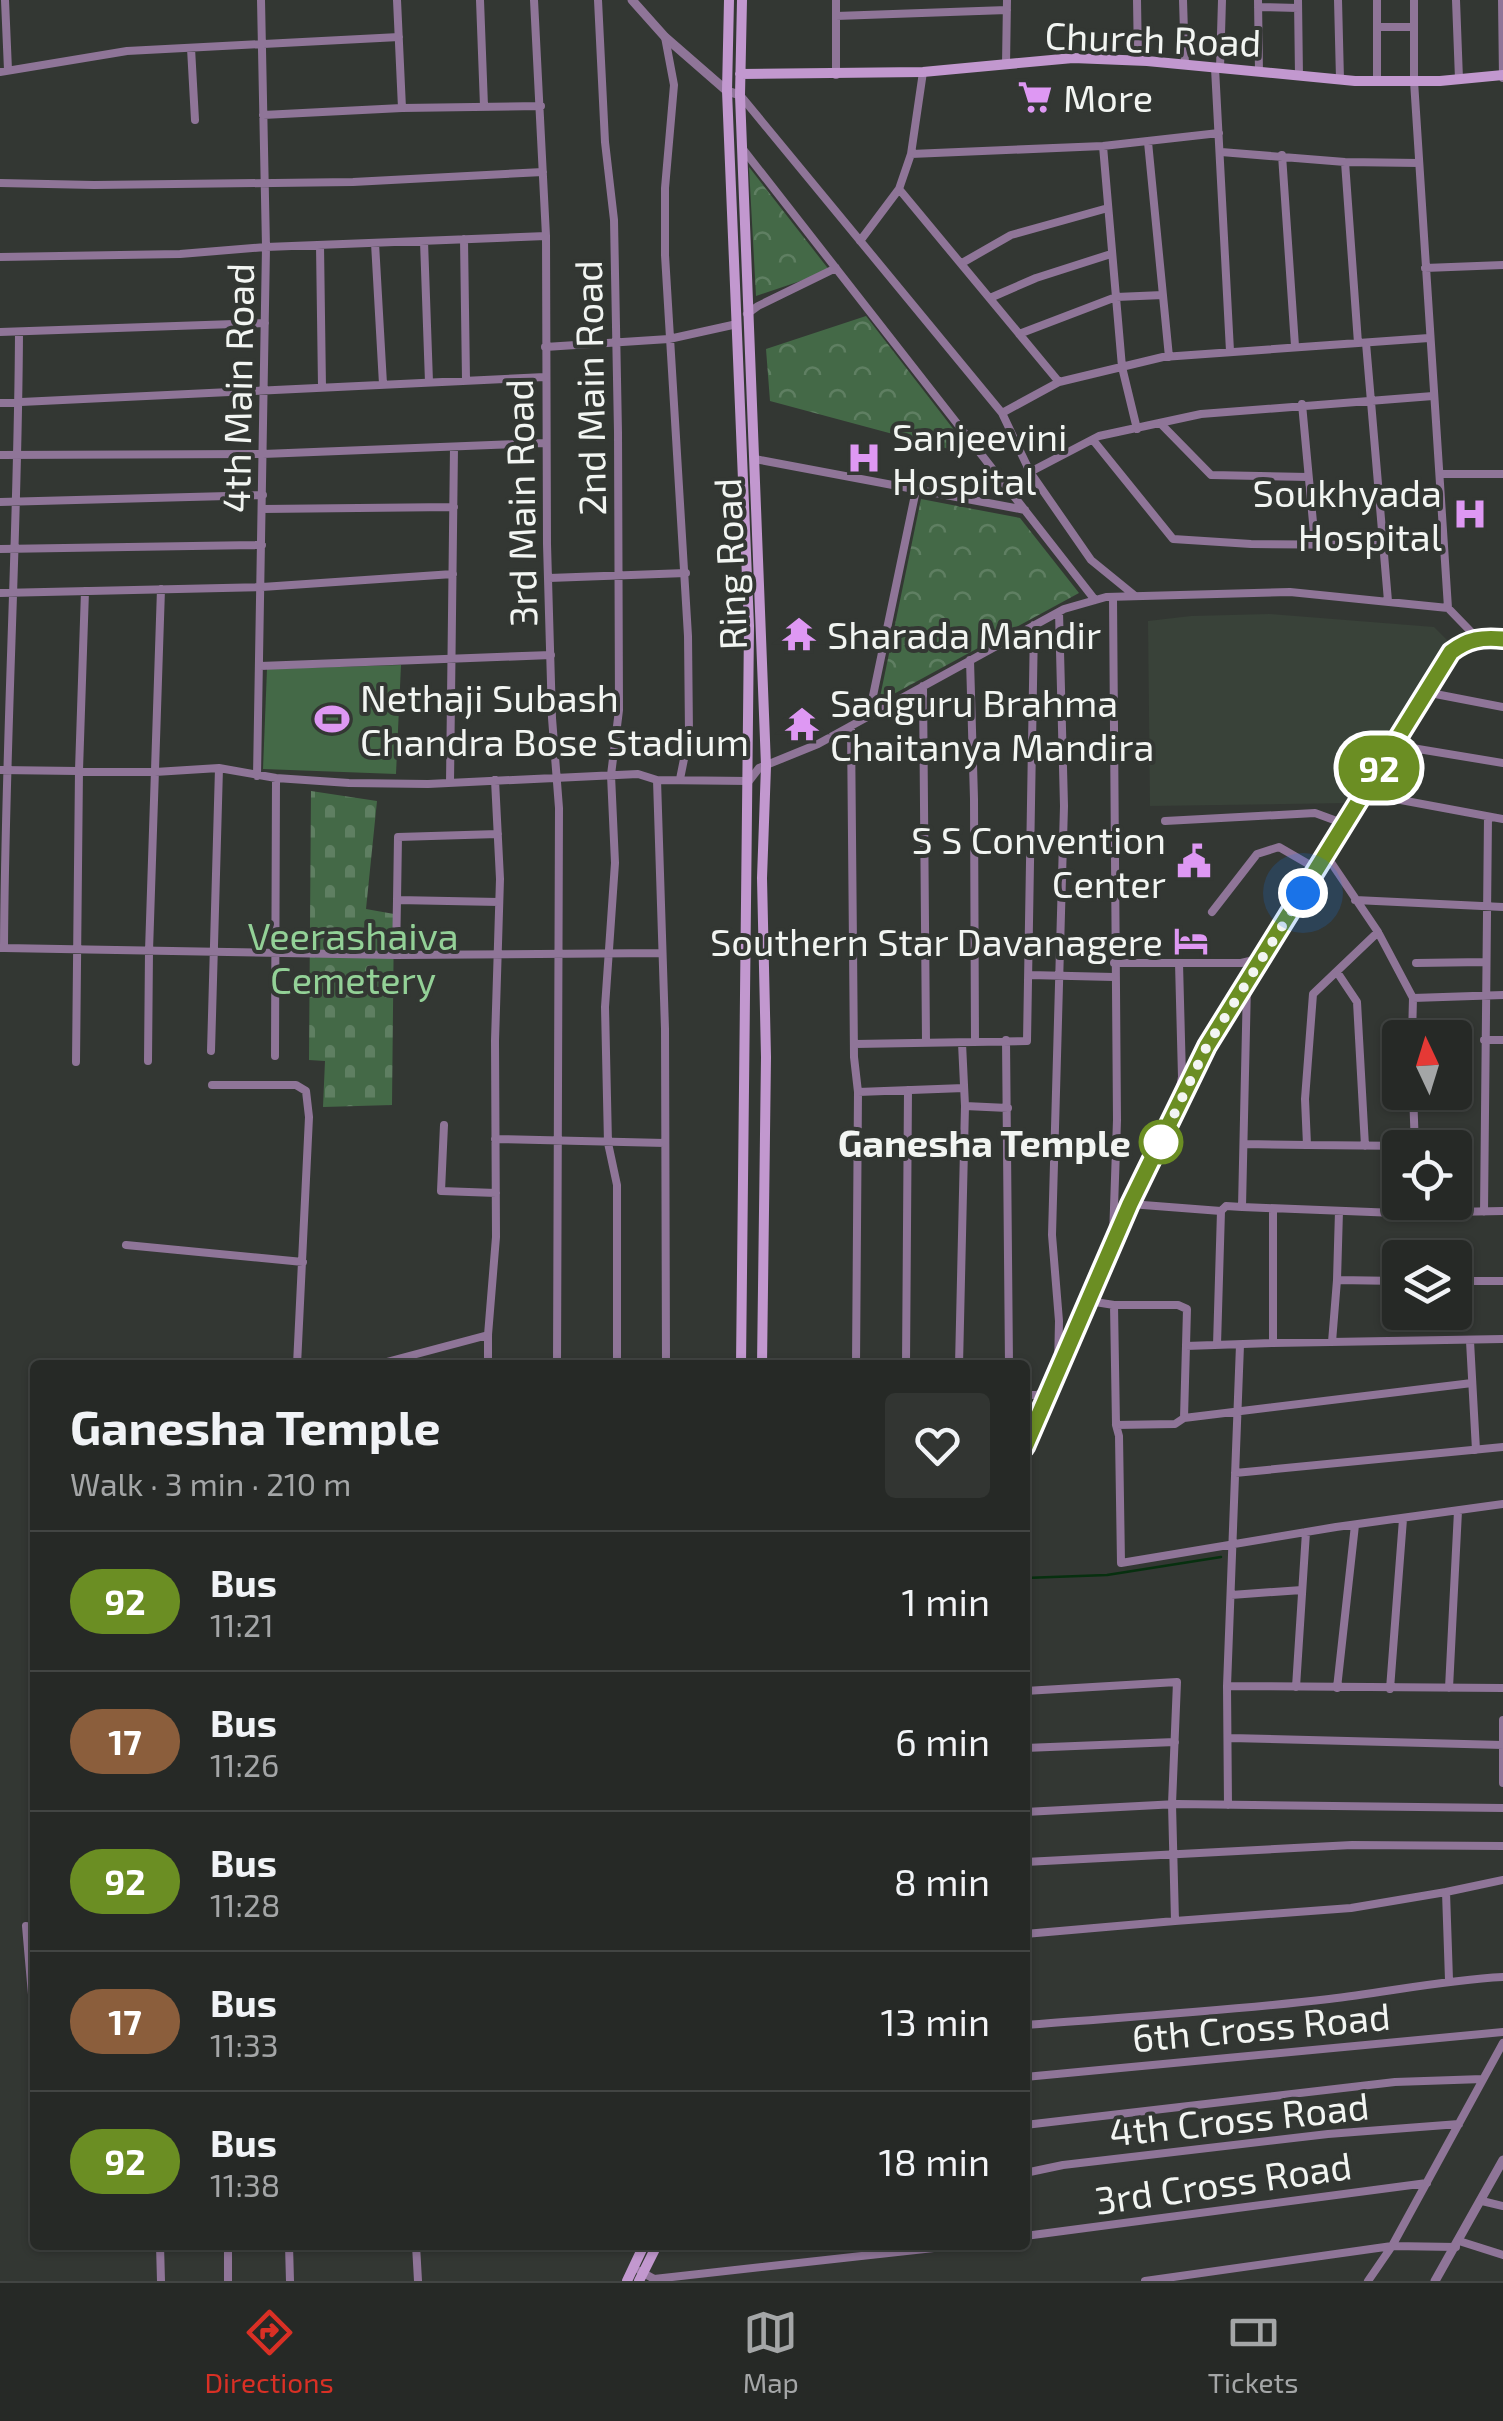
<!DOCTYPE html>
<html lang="en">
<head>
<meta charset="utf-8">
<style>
  :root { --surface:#262926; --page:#323532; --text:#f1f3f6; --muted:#a4a6a7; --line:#424543; --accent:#d93025 }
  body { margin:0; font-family:"Exo 2",sans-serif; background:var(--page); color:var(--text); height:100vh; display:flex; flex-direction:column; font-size:38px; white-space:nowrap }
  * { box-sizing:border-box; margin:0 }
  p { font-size:32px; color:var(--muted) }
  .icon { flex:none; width:55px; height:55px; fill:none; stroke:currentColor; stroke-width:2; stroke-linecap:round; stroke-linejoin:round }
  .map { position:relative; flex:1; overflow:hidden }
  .drawer { position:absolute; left:30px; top:1360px; width:1000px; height:890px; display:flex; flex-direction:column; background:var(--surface); border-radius:10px; box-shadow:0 2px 8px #0004,0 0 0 2px var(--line) }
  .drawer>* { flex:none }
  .badge { padding:0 20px; border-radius:32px; font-size:35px; line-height:65px }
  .needle { width:65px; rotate:356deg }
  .controls { position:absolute; left:1382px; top:1020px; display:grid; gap:20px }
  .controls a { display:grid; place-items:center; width:90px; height:90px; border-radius:10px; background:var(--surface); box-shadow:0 2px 8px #0004,0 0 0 2px var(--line); font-size:50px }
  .you { position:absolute; width:50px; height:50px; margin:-25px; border:8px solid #fff; border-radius:50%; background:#1a73e8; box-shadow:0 0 0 15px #1a73e833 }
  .map>.badge { position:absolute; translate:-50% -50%; box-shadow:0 0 0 5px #fff }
  .round { display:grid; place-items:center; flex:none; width:105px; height:105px; border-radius:10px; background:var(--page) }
  .overview { display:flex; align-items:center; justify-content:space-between; height:170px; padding:0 40px }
  h1 { font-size:48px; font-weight:700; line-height:75px }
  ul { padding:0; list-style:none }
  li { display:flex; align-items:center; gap:30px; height:140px; padding:0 40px; border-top:2px solid var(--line) }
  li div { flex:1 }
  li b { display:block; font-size:38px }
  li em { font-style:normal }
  li .badge { min-width:110px; font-weight:700; text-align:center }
  .tab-bar { display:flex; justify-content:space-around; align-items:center; height:140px; border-top:2px solid var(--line); background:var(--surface); font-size:28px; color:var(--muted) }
  .tab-bar a { display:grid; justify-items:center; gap:5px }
  .tab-bar .active { color:var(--accent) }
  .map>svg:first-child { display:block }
</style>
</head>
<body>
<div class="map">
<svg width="1503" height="2281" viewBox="0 0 1503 2281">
  <defs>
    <pattern id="cemetery-stones" width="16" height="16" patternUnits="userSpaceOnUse" patternTransform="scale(2.5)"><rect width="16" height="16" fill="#446947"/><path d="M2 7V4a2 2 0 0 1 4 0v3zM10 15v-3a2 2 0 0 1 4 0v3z" fill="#5f7f62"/></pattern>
    <pattern id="park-crowns" width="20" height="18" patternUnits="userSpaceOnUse" patternTransform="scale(2.5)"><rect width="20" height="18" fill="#446947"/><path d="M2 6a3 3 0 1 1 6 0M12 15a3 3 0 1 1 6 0" fill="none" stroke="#5f7f62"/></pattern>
  </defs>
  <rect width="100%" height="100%" fill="#333733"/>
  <path fill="#394239" d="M 1269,614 L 1434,627 L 1449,642 L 1348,803 L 1150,806 L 1148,621 L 1191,616 Z"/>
  <path fill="url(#cemetery-stones)" d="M 311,791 L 377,801 L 366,909 L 394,914 L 392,1105 L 323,1107 L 325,1061 L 309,1060 Z"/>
  <path fill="url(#park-crowns)" d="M 749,167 L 830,271 L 756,296 Z
    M 866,316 L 968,448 L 962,451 L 945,448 L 770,401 L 766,349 Z
    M 921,499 L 1020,518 L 1079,593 L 879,702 Z"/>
  <path fill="#446947" d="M 401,665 L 396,774 L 263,769 L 267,669 Z"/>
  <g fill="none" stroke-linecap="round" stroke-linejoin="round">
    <path stroke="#07300f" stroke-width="2.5" d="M 1025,1578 L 1107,1575 L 1221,1557"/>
    <path stroke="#8f7598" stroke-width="8" d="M 5,0 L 8,70
      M 397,0 L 402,108
      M 480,0 L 484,106
      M 534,0 L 546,236 L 547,544 L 552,718 L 559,808 L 557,1365
      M 598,0 L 605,142 L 614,220 L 618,432 L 619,710 L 611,775 L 615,863 L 605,1007 L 608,1143 L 617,1185 L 617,1365
      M 1137,0 L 1138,61
      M 1183,0 L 1185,65
      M 1258,0 L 1259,72
      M 1298,0 L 1299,76
      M 1338,0 L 1340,79
      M 1414,0 L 1414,81 L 1448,608
      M 1456,0 L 1459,79
      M 1502,0 L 1503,78
      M 1258,7 L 1298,8
      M 836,16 L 1007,10
      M 1377,27 L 1414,27
      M 665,37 L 674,85 L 665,188 L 665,255 L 688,636 L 689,734 L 680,779
      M 191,48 L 195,120
      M 1006,65 L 1007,0
      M 1215,68 L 1230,351
      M 1220,68 L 1222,0
      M 0,72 L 127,51 L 399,37
      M 836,75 L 836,0
      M 1377,81 L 1377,0
      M 740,95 L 1002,413 L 1030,472 L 1091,560 L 1134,595
      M 263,115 L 402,108 L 541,106
      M 1148,142 L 1169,357
      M 1103,146 L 1122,367 L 1137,429
      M 742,148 L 1095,600
      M 1221,152 L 1345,162 L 1419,163
      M 911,154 L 1103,146 L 1219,133
      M 1282,155 L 1295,346
      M 1345,162 L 1358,343
      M 0,183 L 94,185 L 353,182 L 543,172
      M 899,189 L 1059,382
      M 464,239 L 466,380
      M 424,241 L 429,382
      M 860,241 L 899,189 L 911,154 L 923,72
      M 375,243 L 383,384
      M 320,245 L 322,387
      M 0,257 L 180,254 L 266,247 L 546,236
      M 962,263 L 1011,235 L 1108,208
      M 1425,268 L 1503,265
      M 990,298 L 1036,278 L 1111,254
      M 747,314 L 758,306 L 836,268
      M 0,332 L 265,323
      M 1019,334 L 1116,297 L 1163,295
      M 1366,343 L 1388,601
      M 545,347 L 669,339 L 737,324
      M 0,403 L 545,377
      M 1302,404 L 1315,544
      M 1002,413 L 1059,382 L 1163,357 L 1429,338
      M 1161,424 L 1211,475 L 1308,477
      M 1093,440 L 1173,539 L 1251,544 L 1384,545
      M 0,455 L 263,454 L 545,443
      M 755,459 L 1025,510
      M 1030,472 L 1099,436 L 1201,414 L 1433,396
      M 1440,474 L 1503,474
      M 0,502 L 263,495
      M 262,509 L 454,507
      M 0,549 L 262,545
      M 549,578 L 686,573
      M 0,593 L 262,587 L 453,574
      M 1113,597 L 1117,1120 L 1113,1237
      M 970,660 L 974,799 L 975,1042
      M 260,666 L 551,655
      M 923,686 L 926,1042
      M 1425,692 L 1503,707
      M 869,715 L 916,490
      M 851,726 L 854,1057 L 858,1092 L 856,1365
      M 1394,745 L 1503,763
      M 0,770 L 155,772 L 219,768 L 276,778 L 349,783 L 428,784 L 638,774 L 657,780 L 749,781 L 759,768 L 818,744 L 1064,609 L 1106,597 L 1290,592 L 1448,608 L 1478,639
      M 257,776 L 266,247 L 261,0
      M 657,780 L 665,1029 L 666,1365
      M 450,783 L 454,447
      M 1363,793 L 1503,819
      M 1165,821 L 1315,813 L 1345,824
      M 498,834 L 398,837 L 397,900 L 499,902
      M 1326,855 L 1378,932 L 1413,998 L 1503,995
      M 397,900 L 396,955 L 661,953
      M 1355,900 L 1503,907
      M 1212,912 L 1257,854 L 1279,847 L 1317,869
      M 1378,932 L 1313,994 L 1305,1099 L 1307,1145 L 1414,1146
      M 0,948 L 4,948 C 5,743 18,538 19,333
      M 4,948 L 396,955
      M 1114,963 L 1241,963 L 1263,958
      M 1416,963 L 1485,962
      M 1337,972 L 1357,1002 L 1365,1146
      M 1029,975 L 1114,977
      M 1247,984 L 1242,1207 L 1396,1213 L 1503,1211
      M 1412,1038 L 1413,998
      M 1006,1040 L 1009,1365
      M 1484,1040 L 1503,1040
      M 855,1044 L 1027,1041 L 1034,625
      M 211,1051 L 219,768
      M 275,1056 L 276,778
      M 148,1061 L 149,951 L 161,589
      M 76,1062 L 79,770 L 85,591
      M 212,1085 L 296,1085 L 306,1091 L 309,1117 L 297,1365
      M 858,1092 L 964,1088
      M 1413,1092 L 1415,1148
      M 1178,1098 L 1182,1077 L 1179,963
      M 965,1106 L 1008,1108
      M 444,1125 L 441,1191 L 496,1193
      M 495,1139 L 665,1143
      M 1244,1144 L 1307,1145
      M 1130,1204 L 1221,1211
      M 1339,1211 L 1337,1280 L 1400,1281
      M 1484,1212 L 1488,817
      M 126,1245 L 303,1262
      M 1455,1281 L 1503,1281
      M 1089,1301 L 1114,1305 L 1178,1305 L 1187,1309 L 1184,1418 L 1472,1383
      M 1114,1305 L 1116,1425 L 1175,1424 L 1184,1418
      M 1470,1341 L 1476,1450
      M 1332,1342 L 1337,1280
      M 1273,1343 L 1503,1339
      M 1217,1345 L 1221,1211 L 1226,1206 L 1242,1207
      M 1186,1346 L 1273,1343 L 1273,1209
      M 379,1364 L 488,1335
      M 488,1365 L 488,1335 L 496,1237 L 495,1041 L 500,879 L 495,780
      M 906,1365 L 908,1090
      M 959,1365 L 965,1106 L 962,1043
      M 1058,1367 L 1059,1321 L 1052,1235 L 1064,806 L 1059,612
      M 1025,1395 L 1038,1395 L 1051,1383
      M 1116,1425 L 1119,1436 L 1121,1563 L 1336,1527 L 1503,1504
      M 1235,1473 L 1503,1447
      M 1231,1595 L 1302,1590
      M 1227,1686 L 1503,1688
      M 1296,1687 L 1306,1532
      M 1337,1688 L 1355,1525
      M 1449,1688 L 1458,1511
      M 1390,1689 L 1403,1519
      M 1025,1691 L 1177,1682 L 1172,1804 L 1175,1921 L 1025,1934
      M 1230,1738 L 1503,1745
      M 1025,1748 L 1175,1742
      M 1503,1783 L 1503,1720
      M 1228,1805 L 1227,1686 L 1240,1345
      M 1025,1812 L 1177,1804 L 1503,1808
      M 1025,1862 L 1352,1845 L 1503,1846
      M 1175,1921 L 1351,1908 L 1446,1892
      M 26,1926 L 35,2029
      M 1449,1980 L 1446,1892 L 1503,1880
      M 1025,2025 C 1126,2017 1228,2011 1329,1999 C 1388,1992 1444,1980 1503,1977
      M 1025,2077 L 1503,2032
      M 1025,2125 L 1395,2082 L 1483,2079
      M 1025,2173 L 1063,2165 L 1328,2134 L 1459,2124
      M 1482,2201 L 1503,2206
      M 1025,2236 L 1427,2183
      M 1459,2241 L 1503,2255
      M 160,2245 L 161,2281
      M 289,2245 L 290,2281
      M 416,2245 L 418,2281
      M 640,2271 L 654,2279 L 961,2245
      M 228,2281 L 228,2245
      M 1145,2281 L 1392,2246 L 1456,2247
      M 1368,2281 L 1392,2246 L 1503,2043"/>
    <path stroke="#8f7598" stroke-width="9" d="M 632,0 L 665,37 L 727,91 L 740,95
      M 1435,2281 L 1503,2160"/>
    <path stroke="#c298cf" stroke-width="10" d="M 729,0 L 727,91 L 749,626 L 741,1365
      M 742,0 L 740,95 L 766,766 L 762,878 L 766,1057 L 762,1365
      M 740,74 L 923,72 L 1073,58 L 1147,61 L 1355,81 L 1440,81 L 1503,75
      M 1025,1447 L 1130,1204 L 1207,1046 L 1451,652 C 1468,639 1482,637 1503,639
      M 627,2281 L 644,2245
      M 639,2281 L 657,2245"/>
  </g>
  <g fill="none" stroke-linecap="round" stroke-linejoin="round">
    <g stroke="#fff" stroke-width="22">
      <path id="line" d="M 1025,1447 L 1130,1204 L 1207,1046 L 1451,652 C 1468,639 1482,637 1503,639"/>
    </g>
    <use href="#line" stroke="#6b8e23" stroke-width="15"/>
    <path stroke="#f2f5f2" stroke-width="10" stroke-dasharray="0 18" d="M 1161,1142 L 1160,1144 L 1207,1046 L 1303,893"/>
  </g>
  <defs>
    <g id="supermarket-bare" transform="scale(2.7)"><path d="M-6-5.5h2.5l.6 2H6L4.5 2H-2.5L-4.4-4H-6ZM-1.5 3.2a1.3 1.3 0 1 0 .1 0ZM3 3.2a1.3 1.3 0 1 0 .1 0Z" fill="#de98f3" stroke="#333733" stroke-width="2.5" paint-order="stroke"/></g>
    <g id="hospital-bare" transform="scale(2.7)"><path d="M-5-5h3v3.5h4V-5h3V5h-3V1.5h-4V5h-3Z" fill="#de98f3" stroke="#333733" stroke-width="2.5" paint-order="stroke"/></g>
    <g id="temple-bare" transform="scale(2.7)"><path d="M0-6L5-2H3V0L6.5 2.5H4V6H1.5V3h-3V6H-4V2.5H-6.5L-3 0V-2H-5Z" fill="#de98f3" stroke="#333733" stroke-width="2.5" paint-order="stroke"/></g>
    <g id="stadium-bare" transform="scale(2.7)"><path d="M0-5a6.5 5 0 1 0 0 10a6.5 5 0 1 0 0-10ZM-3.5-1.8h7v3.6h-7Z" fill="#de98f3" stroke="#333733" stroke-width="2.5" paint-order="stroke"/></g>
    <g id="civic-bare" transform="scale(2.7)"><path d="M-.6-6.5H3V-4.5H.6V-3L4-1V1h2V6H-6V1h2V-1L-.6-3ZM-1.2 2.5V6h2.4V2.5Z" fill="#de98f3" stroke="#333733" stroke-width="2.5" paint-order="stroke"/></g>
    <g id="hotel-bare" transform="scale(2.7)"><path d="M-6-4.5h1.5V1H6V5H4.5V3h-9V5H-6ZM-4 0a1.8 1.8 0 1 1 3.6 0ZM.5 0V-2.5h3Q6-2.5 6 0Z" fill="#de98f3" stroke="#333733" stroke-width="2.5" paint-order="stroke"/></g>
  </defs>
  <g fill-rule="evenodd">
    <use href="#supermarket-bare" x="1035" y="97"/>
    <use href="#hospital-bare" x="864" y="458"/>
    <use href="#hospital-bare" x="1470" y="514"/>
    <use href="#temple-bare" x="799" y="634"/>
    <use href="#stadium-bare" x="332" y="719"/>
    <use href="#temple-bare" x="802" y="724"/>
    <use href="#civic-bare" x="1194" y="861"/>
    <use href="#hotel-bare" x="1191" y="941"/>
  </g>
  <circle fill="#fff" stroke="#6b8e23" stroke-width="5" cx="1161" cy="1142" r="20"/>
  <g text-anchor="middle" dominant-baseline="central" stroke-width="8" stroke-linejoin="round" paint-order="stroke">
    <g font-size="38" fill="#f2f5f2" stroke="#333733">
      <text transform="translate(1153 38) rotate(2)">Church Road</text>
      <text transform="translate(237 388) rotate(-89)">4th Main Road</text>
      <text transform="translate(589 388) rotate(-91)">2nd Main Road</text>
      <text transform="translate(520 503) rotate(-91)">3rd Main Road</text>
      <text transform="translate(729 564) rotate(-92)">Ring Road</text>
      <text transform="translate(1261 2026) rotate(-5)">6th Cross Road</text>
      <text transform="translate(1239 2118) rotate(-6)">4th Cross Road</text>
      <text transform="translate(1223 2182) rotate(-8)">3rd Cross Road</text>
    </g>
    <g font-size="38" fill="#f2f5f2" stroke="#333733" text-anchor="start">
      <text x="1063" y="97">More</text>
      <text x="892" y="436">Sanjeevini<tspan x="892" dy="44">Hospital</tspan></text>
      <text x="1442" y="492" text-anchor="end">Soukhyada<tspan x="1442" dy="44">Hospital</tspan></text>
      <text x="827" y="634">Sharada Mandir</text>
      <text x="360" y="697">Nethaji Subash<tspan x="360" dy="44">Chandra Bose Stadium</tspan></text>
      <text x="830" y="702">Sadguru Brahma<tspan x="830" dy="44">Chaitanya Mandira</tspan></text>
      <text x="1166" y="839" text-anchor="end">S S Convention<tspan x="1166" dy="44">Center</tspan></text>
      <text x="1163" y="941" text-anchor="end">Southern Star Davanagere</text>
    </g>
    <g font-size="38" fill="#93d197" stroke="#333733">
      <text x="353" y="935">Veerashaiva<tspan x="353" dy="44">Cemetery</tspan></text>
    </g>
    <g font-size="38" font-weight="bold" fill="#f2f5f2" stroke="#333733" text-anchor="end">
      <text x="1131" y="1142">Ganesha Temple</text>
    </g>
  </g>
</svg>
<div class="controls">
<a><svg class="needle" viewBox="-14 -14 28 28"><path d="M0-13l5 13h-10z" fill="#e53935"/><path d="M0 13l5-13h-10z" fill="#a4a6a7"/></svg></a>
<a><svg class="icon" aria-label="locate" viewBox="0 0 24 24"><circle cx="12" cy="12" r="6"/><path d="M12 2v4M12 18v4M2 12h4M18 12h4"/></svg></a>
<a><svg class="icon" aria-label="layers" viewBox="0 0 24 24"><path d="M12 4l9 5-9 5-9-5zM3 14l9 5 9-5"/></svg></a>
</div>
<div class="you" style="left:1303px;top:893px"></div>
<b class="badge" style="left:1379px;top:768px;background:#6b8e23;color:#fff">92</b>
<section class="drawer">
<div class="overview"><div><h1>Ganesha Temple</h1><p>Walk · 3 min · 210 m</p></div><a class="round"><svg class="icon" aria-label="heart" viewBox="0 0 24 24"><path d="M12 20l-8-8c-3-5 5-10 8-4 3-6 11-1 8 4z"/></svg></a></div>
<ul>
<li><span class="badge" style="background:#6b8e23;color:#fff">92</span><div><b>Bus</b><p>11:21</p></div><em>1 min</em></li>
<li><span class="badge" style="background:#8b5e3c;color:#fff">17</span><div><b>Bus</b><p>11:26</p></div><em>6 min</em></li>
<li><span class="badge" style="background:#6b8e23;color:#fff">92</span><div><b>Bus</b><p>11:28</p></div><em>8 min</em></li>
<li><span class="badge" style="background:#8b5e3c;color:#fff">17</span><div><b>Bus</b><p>11:33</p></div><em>13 min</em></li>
<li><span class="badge" style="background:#6b8e23;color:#fff">92</span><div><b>Bus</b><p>11:38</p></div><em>18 min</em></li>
</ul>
</section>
</div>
<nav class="tab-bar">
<a class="active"><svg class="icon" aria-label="directions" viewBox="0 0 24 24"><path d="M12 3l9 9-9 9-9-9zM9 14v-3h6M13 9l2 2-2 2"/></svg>Directions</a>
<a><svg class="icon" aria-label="map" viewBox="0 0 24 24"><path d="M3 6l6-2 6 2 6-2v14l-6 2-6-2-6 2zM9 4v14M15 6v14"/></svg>Map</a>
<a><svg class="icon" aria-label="tickets" viewBox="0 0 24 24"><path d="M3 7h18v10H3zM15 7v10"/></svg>Tickets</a>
</nav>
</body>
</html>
